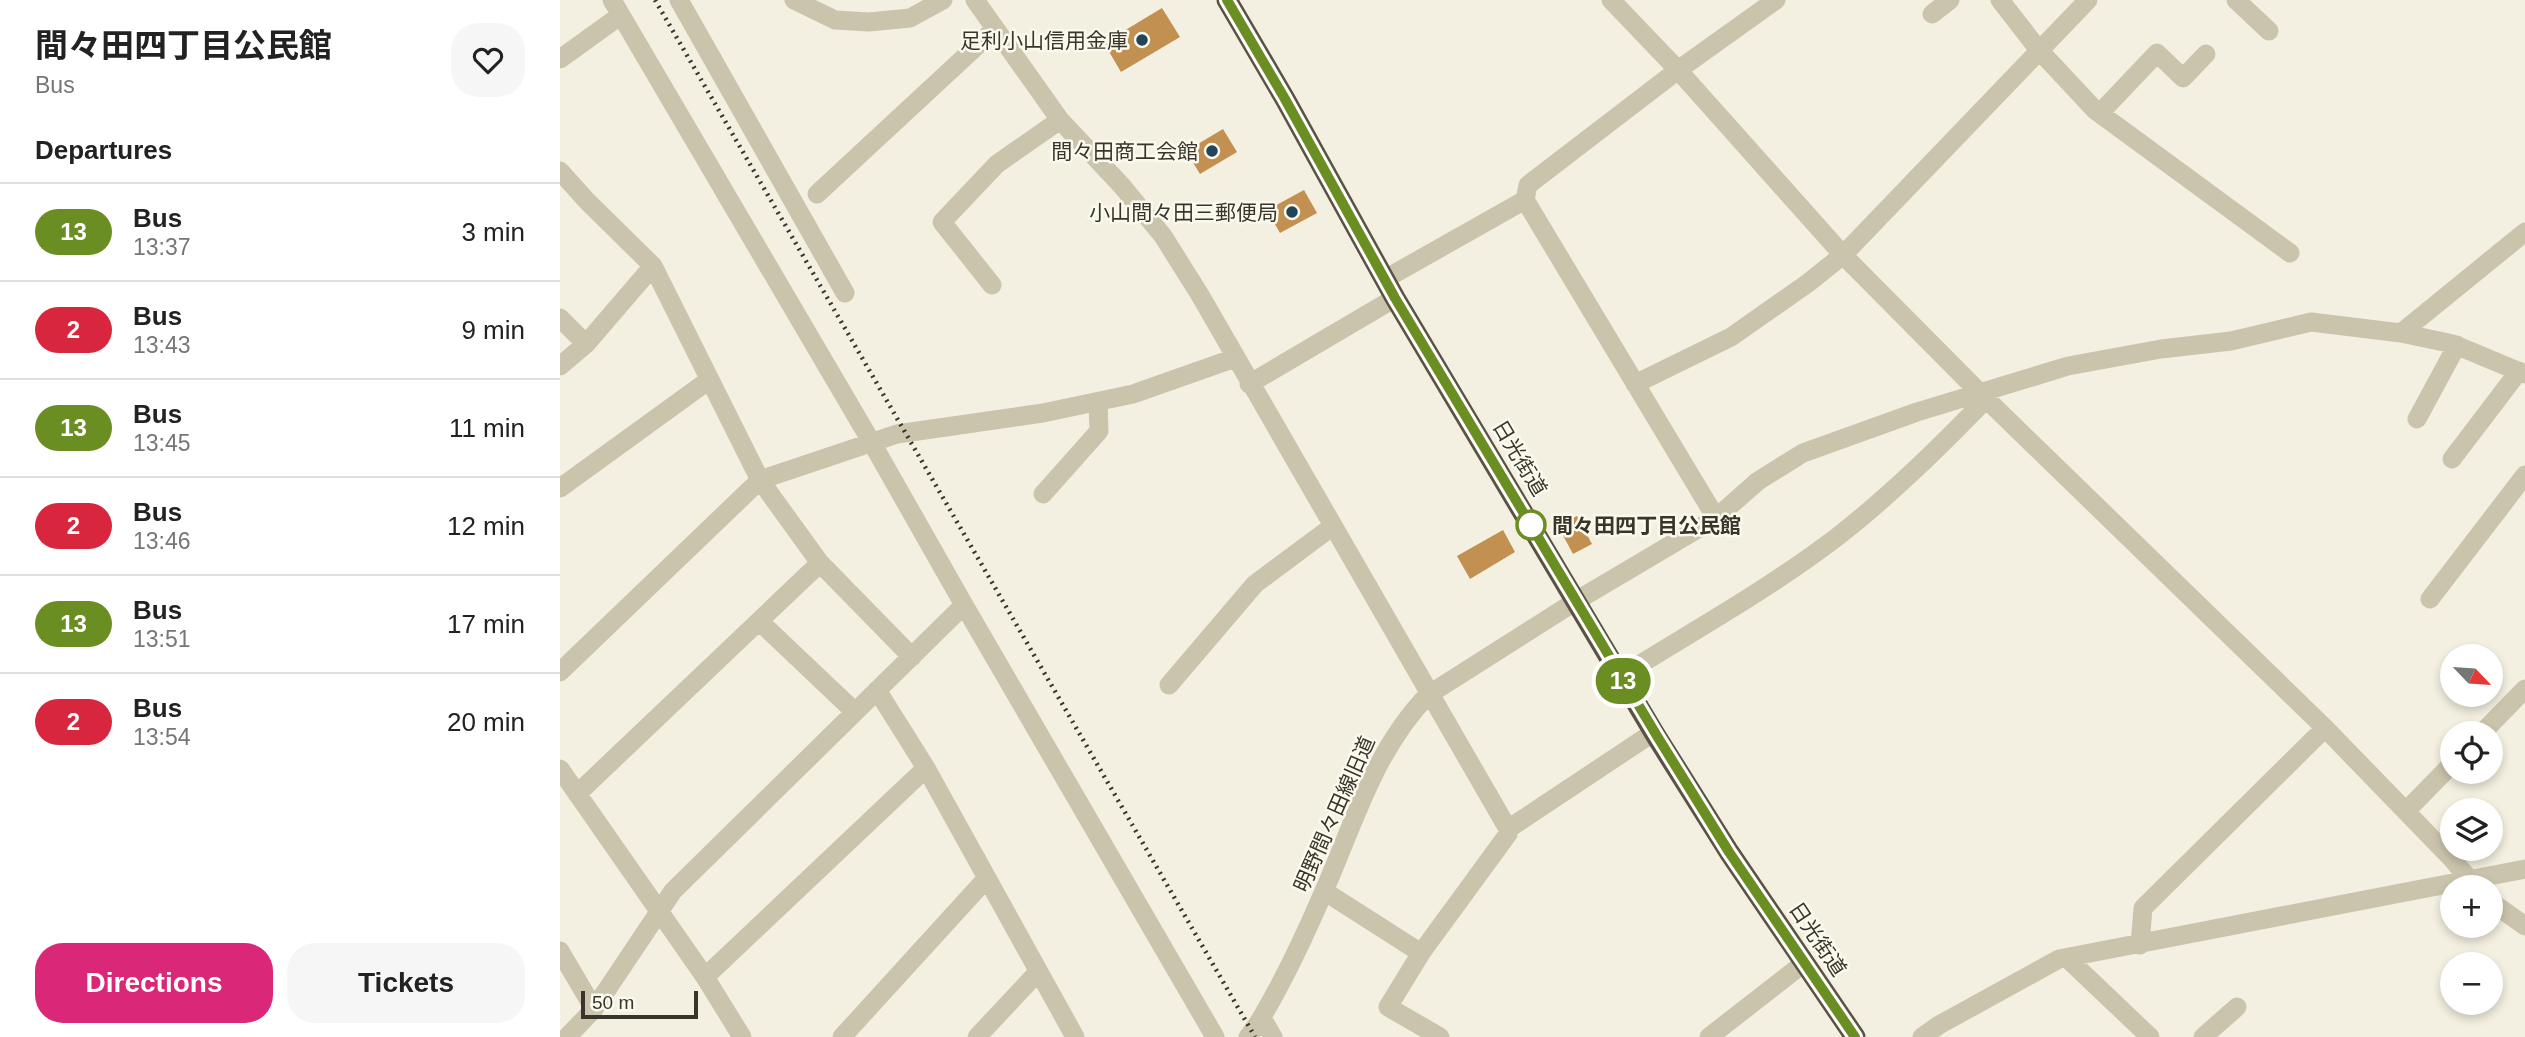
<!DOCTYPE html>
<html lang="en">
<head>
<meta charset="utf-8">
<style>
  :root { --surface:#fff; --page:#f6f6f6; --text:#222; --muted:#767676; --line:#e0e0e0; --accent:#db2777 }
  body { margin:0; font-family:Helvetica,"Noto Sans JP",sans-serif; background:var(--page); color:var(--text); height:100vh; display:flex; flex-direction:column; font-size:26px; white-space:nowrap }
  * { box-sizing:border-box; margin:0 }
  p { font-size:23px; color:var(--muted) }
  .icon { flex:none; width:38px; height:38px; fill:none; stroke:currentColor; stroke-width:2; stroke-linecap:round; stroke-linejoin:round }
  .map { position:relative; flex:1; overflow:hidden }
  .details { display:flex; flex-direction:column; background:var(--surface); width:560px }
  .details>* { flex:none }
  .badge { padding:0 14px; border-radius:23px; font-size:24px; line-height:46px }
  .needle { width:46px; rotate:115deg }
  .controls { position:absolute; left:1880px; top:644px; display:grid; gap:14px }
  .controls a { display:grid; place-items:center; width:63px; height:63px; border-radius:50%; background:var(--surface); box-shadow:0 4px 10px #0003; font-size:35px }
  .scale { position:absolute; left:21px; bottom:18px; width:117px; box-sizing:border-box; padding-left:7px; border:4px solid #3a352b; border-top:0; font-size:19px; line-height:24px; white-space:nowrap; color:#3a352b; -webkit-text-stroke:5px #faf9ee; paint-order:stroke }
  .map>.badge { position:absolute; translate:-50% -50%; box-shadow:0 0 0 4px #fff }
  h2 { padding:0 35px; font-size:26px; line-height:63px }
  .round { display:grid; place-items:center; flex:none; width:74px; height:74px; border-radius:28px; background:var(--page) }
  .overview { display:flex; align-items:center; justify-content:space-between; height:119px; padding:0 35px }
  h1 { font-size:33px; font-weight:700; line-height:52px }
  .cta { display:flex; gap:14px; margin-top:auto; padding:14px 35px }
  .cta a { flex:1; height:80px; border-radius:28px; background:var(--accent); color:#fff; font-size:28px; font-weight:700; line-height:80px; text-align:center }
  .cta a+a { background:var(--page); color:var(--text) }
  ul { padding:0; list-style:none }
  li { display:flex; align-items:center; gap:21px; height:98px; padding:0 35px; border-top:2px solid var(--line) }
  li div { flex:1 }
  li b { display:block; font-size:26px }
  li em { font-style:normal }
  li .badge { min-width:77px; font-weight:700; text-align:center }
  main { display:flex; flex:1; min-height:0 }
  .map>svg:first-child { display:block }
</style>
</head>
<body>
<main>
<section class="details">
<div class="overview"><div><h1>間々田四丁目公民館</h1><p>Bus</p></div><a class="round"><svg class="icon" aria-label="heart" viewBox="0 0 24 24"><path d="M12 20l-8-8c-3-5 5-10 8-4 3-6 11-1 8 4z"/></svg></a></div>
<h2>Departures</h2>
<ul>
<li><span class="badge" style="background:#6b8e23;color:#fff">13</span><div><b>Bus</b><p>13:37</p></div><em>3 min</em></li>
<li><span class="badge" style="background:#d7263d;color:#fff">2</span><div><b>Bus</b><p>13:43</p></div><em>9 min</em></li>
<li><span class="badge" style="background:#6b8e23;color:#fff">13</span><div><b>Bus</b><p>13:45</p></div><em>11 min</em></li>
<li><span class="badge" style="background:#d7263d;color:#fff">2</span><div><b>Bus</b><p>13:46</p></div><em>12 min</em></li>
<li><span class="badge" style="background:#6b8e23;color:#fff">13</span><div><b>Bus</b><p>13:51</p></div><em>17 min</em></li>
<li><span class="badge" style="background:#d7263d;color:#fff">2</span><div><b>Bus</b><p>13:54</p></div><em>20 min</em></li>
</ul>
<div class="cta"><a>Directions</a><a>Tickets</a></div>
</section>
<div class="map">
<svg width="1965" height="1037" viewBox="0 0 1965 1037">
  <rect width="100%" height="100%" fill="#f3f0e1"/>
  <path fill="#c29050" d="M 602,8 L 620,37 L 561,72 L 544,43 Z
    M 663,129 L 677,152 L 640,174 L 626,151 Z
    M 744,190 L 757,213 L 720,233 L 707,210 Z
    M 1017,516 L 1032,544 L 1013,554 L 998,526 Z
    M 943,530 L 955,552 L 910,579 L 897,556 Z"/>
  <g fill="none" stroke-linecap="round" stroke-linejoin="round">
    <path stroke="#cbc4ad" stroke-width="19" d="M 52,0 L 312,443 L 404,605 L 655,1037
      M 119,0 L 285,293
      M 234,0 L 275,20 L 309,22 L 350,18 L 383,0
      M 415,0 L 500,120 L 562,186 L 603,236 L 640,295 L 948,829 L 948,834 L 861,953 L 828,1007 L 880,1037
      M 1051,0 L 1118,70 L 1283,255 L 1419,392 L 1765,728 L 1892,859 L 1916,887
      M 1440,0 L 1478,49 L 1535,110 L 1730,253
      M 1676,0 L 1709,31
      M 1372,14 L 1390,0
      M 0,59 L 61,15
      M 1540,113 L 1597,53 L 1623,78 L 1646,54
      M 0,171 L 27,201 L 93,266
      M 257,194 L 435,29
      M 965,200 L 968,185 L 1118,70 L 1216,0
      M 825,279 L 965,200 L 1156,518
      M 432,285 L 382,222 L 437,164 L 500,120
      M 0,318 L 26,344
      M 1841,333 L 1965,232
      M 0,366 L 26,344 L 93,266 L 200,480 L 260,563 L 352,657
      M 689,384 L 835,298
      M 1075,384 L 1171,337 L 1248,283 L 1283,255 L 1528,0
      M 1857,419 L 1897,345
      M 1892,459 L 1959,371
      M 0,488 L 149,380
      M 483,494 L 539,431 L 538,402
      M 1870,599 L 1965,475
      M 199,621 L 295,712
      M 0,672 L 200,480 L 337,434 L 483,413 L 573,394 L 675,358
      M 1061,676 C 1133,631 1209,589 1277,537 C 1331,495 1379,448 1426,399
      M 609,685 L 695,584 L 773,526
      M 317,690 L 366,768 L 515,1037
      M 1922,733 L 1965,689
      M 0,769 L 145,977 L 182,1037
      M 17,794 L 260,563
      M 1846,811 L 1892,764
      M 948,829 L 1094,732
      M 764,891 L 861,953
      M 1930,901 L 1965,926
      M 1580,945 L 1583,908 L 1765,728
      M 0,951 L 34,1009
      M 1507,958 L 1590,1037
      M 145,977 L 366,768
      M 702,1018 L 713,1037
      M 7,1037 L 34,1009 L 113,891 L 404,605
      M 282,1037 L 427,878
      M 417,1037 L 478,972
      M 688,1037 C 693,1030 699,1023 703,1015 C 726,976 746,933 764,891 C 794,823 815,749 868,695 L 1016,601 L 1156,518 L 1198,481 L 1243,453 L 1357,412 L 1508,366 L 1601,349 L 1671,341 L 1751,322 L 1841,333 L 1893,344 L 1965,374
      M 1149,1037 L 1244,963
      M 1362,1037 L 1379,1025 L 1499,959 L 1965,869
      M 1643,1037 L 1677,1007"/>
    <path stroke="#5a5243" stroke-width="21" d="M 667,0 L 725,99 L 835,298 L 1096,736 L 1169,852 L 1295,1037"/>
    <path stroke="#3a352b" stroke-width="4.5" stroke-dasharray="2 5" stroke-linecap="butt" d="M 95,0 L 695,1037"/>
  </g>
  <g fill="none" stroke-linecap="round" stroke-linejoin="round">
    <g stroke="#fff" stroke-width="16">
      <path id="line" d="M 667,0 L 725,99 L 835,298 L 1097,736 L 1169,852 L 1295,1037"/>
    </g>
    <use href="#line" stroke="#6b8e23" stroke-width="10"/>
  </g>
  <g fill="#22455a" stroke="#faf9ee" stroke-width="2.5">
    <circle cx="582" cy="40" r="7"/>
    <circle cx="652" cy="151" r="7"/>
    <circle cx="732" cy="212" r="7"/>
  </g>
  <circle fill="#fff" stroke="#6b8e23" stroke-width="3.5" cx="971" cy="525" r="14"/>
  <g text-anchor="middle" dominant-baseline="central" stroke-width="5" stroke-linejoin="round" paint-order="stroke">
    <g font-size="21" fill="#3a352b" stroke="#faf9ee" text-anchor="end">
      <text x="568" y="40">足利小山信用金庫</text>
      <text x="638" y="151">間々田商工会館</text>
      <text x="718" y="212">小山間々田三郵便局</text>
    </g>
    <g font-size="21" fill="#3a352b" stroke="#faf9ee">
      <text transform="translate(960 458) rotate(59)">日光街道</text>
      <text transform="translate(774 814) rotate(-66)">明野間々田線旧道</text>
      <text transform="translate(1258 939) rotate(56)">日光街道</text>
    </g>
    <g font-size="21" font-weight="bold" fill="#3a352b" stroke="#faf9ee" text-anchor="start">
      <text x="992" y="525">間々田四丁目公民館</text>
    </g>
  </g>
</svg>
<div class="controls">
<a><svg class="needle" viewBox="-14 -14 28 28"><path d="M0-13l5 13h-10z" fill="#e53935"/><path d="M0 13l5-13h-10z" fill="#767676"/></svg></a>
<a><svg class="icon" aria-label="locate" viewBox="0 0 24 24"><circle cx="12" cy="12" r="6"/><path d="M12 2v4M12 18v4M2 12h4M18 12h4"/></svg></a>
<a><svg class="icon" aria-label="layers" viewBox="0 0 24 24"><path d="M12 4l9 5-9 5-9-5zM3 14l9 5 9-5"/></svg></a>
<a>+</a>
<a>−</a>
</div>
<div class="scale">50 m</div>
<b class="badge" style="left:1063px;top:681px;background:#6b8e23;color:#fff">13</b>
</div>
</main>
</body>
</html>
